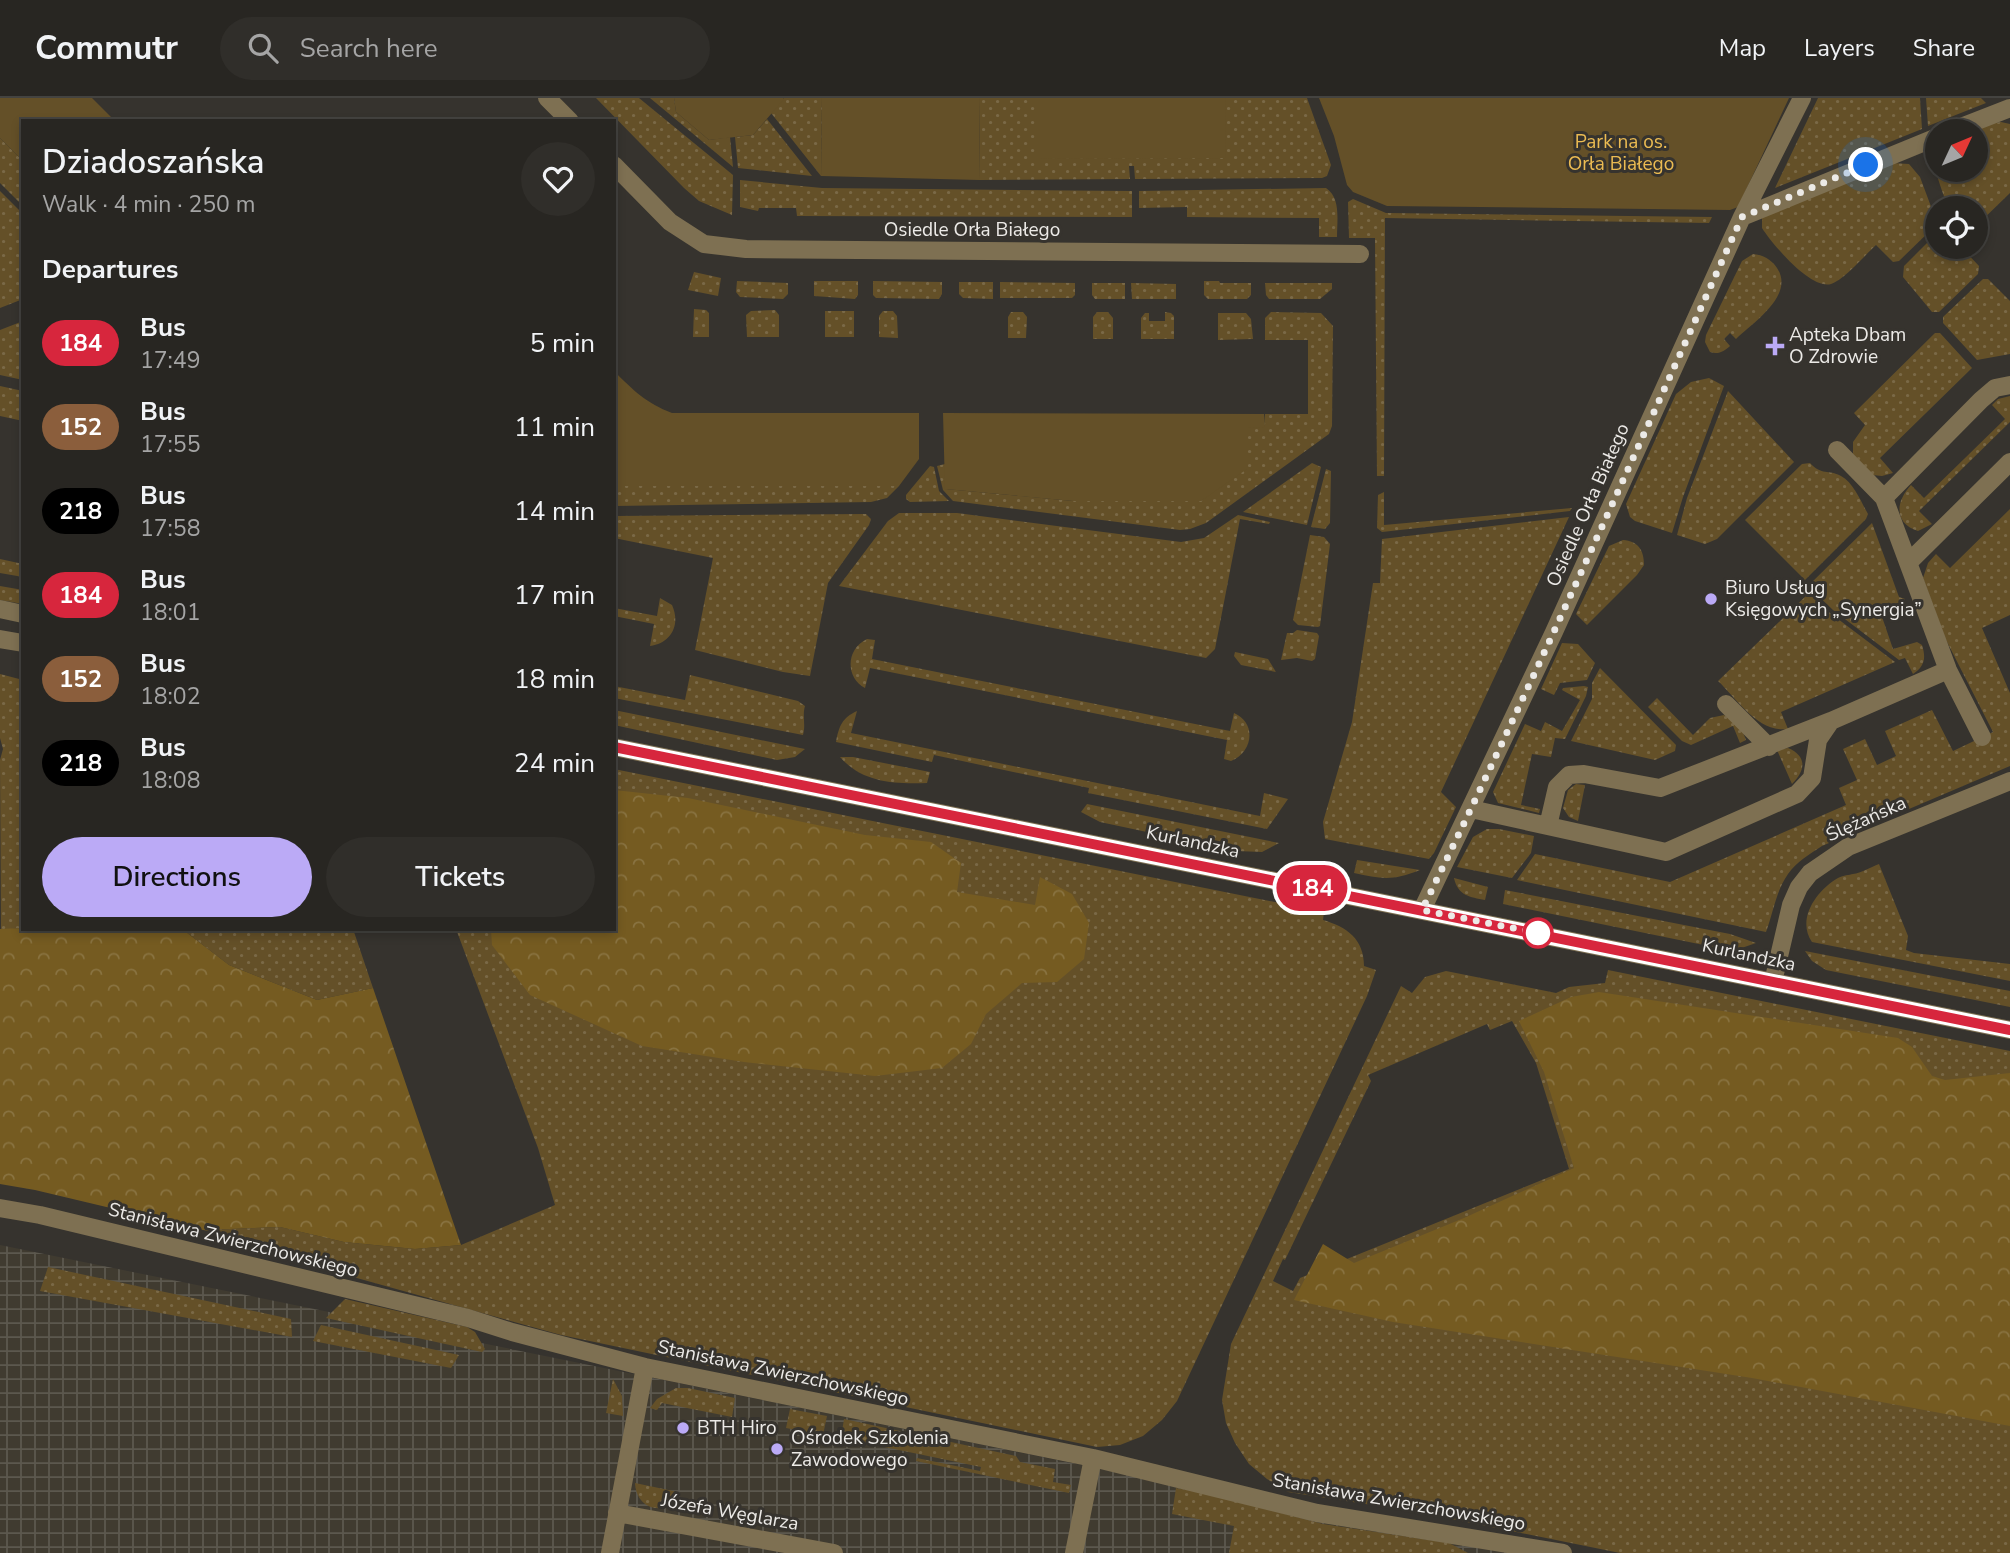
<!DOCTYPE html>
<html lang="en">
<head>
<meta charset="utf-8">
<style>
  :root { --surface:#282622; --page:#302e2a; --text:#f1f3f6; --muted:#a5a5a5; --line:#444340; --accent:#bbaaf6 }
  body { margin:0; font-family:"Nunito Sans",sans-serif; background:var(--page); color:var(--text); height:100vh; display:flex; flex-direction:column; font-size:26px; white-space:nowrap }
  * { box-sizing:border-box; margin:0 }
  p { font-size:23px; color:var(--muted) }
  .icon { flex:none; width:38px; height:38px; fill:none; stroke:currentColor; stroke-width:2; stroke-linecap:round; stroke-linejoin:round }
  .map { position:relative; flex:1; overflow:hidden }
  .sheet { position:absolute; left:21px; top:21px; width:595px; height:812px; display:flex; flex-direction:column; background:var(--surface); border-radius:0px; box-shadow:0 4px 10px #0003,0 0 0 2px var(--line) }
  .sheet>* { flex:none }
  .badge { padding:0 14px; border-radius:23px; font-size:24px; line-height:46px }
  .needle { width:46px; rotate:46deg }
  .fabs { position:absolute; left:1925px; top:21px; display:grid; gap:14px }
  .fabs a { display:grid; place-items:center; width:63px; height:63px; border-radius:50%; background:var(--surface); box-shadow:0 4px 10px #0003,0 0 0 2px var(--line); font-size:35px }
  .you { position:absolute; width:35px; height:35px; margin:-18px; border:5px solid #fff; border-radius:50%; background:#1a73e8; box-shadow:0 0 0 10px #1a73e833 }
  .map>.badge { position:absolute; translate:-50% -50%; box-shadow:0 0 0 4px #fff }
  h2 { padding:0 21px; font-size:26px; line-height:63px }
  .round { display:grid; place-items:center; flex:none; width:74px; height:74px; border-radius:37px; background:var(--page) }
  .summary { display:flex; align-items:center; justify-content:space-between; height:119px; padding:0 21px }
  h1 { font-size:33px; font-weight:600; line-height:52px }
  .button { display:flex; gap:14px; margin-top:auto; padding:14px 21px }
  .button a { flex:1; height:80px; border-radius:42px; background:var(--accent); color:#111; font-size:28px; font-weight:600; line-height:80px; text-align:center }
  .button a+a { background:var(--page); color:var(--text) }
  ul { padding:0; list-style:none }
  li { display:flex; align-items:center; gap:21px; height:84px; padding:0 21px }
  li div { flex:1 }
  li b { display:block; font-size:26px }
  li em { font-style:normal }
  li .badge { min-width:77px; font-weight:700; text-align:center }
  header { display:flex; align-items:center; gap:42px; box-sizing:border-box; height:98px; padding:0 35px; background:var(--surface); border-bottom:2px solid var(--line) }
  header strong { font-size:33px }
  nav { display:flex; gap:38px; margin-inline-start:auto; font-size:24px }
  .search { width:490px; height:63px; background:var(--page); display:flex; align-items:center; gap:18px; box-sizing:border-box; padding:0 24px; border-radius:38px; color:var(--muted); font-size:26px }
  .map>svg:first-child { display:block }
</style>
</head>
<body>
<header>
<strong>Commutr</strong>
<div class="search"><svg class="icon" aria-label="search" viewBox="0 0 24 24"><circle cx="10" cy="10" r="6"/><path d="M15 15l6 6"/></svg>Search here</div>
<nav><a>Map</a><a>Layers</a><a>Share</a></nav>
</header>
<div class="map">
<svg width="2010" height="1455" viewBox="0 0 2010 1455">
  <defs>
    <pattern id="industrial-grid" width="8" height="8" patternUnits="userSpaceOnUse" patternTransform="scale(1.75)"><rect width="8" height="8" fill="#403b30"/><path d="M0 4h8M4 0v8" fill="none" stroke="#5c584e"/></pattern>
    <pattern id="grass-dots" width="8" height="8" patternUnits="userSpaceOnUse" patternTransform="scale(1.75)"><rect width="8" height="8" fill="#645028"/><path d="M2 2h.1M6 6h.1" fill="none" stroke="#7a6947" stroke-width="1.8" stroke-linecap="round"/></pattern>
    <pattern id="forest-crowns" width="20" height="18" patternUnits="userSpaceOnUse" patternTransform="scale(1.75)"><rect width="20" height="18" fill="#755b21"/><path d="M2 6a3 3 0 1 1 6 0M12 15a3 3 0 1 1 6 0" fill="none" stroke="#897341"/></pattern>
  </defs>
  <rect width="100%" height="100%" fill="#36332e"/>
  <path fill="url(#industrial-grid)" d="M 0,1147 L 1513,1455 L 0,1455 Z"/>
  <path fill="url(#grass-dots)" fill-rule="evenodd" d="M 596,0 L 639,0 L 733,77 L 732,117 L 699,103 L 684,90 Z
    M 650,0 L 674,0 L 676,14 L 709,42 L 730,39 L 733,69 Z
    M 784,0 L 822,0 L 821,78 L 771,15 Z
    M 980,0 L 1307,0 L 1331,67 L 1327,78 L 1322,80 L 1135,81 L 1134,68 L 1129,68 L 1130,81 L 979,82 Z
    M 1818,0 L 1920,0 L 1922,31 L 1775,90 Z
    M 1926,0 L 1981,0 L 1986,5 L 1928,28 Z
    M 767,21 L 812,78 L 738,70 L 735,39 L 753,37 Z
    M 2001,24 L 2010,26 L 2010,95 L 1976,128 L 1976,110 L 1948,110 C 1943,93 1932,73 1937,56 L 1937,72 L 1976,72 L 1976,33 L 1993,25 Z
    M 0,40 L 23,63 L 23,108 L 0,85 Z
    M 1892,65 L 1909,66 L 1920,79 L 1936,122 L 1934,129 L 1899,163 L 1893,164 L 1876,147 C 1865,157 1844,182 1831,186 C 1811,192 1772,146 1762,130 L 1762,119 Z
    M 740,82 L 822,90 L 1132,93 L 1132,119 L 797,118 L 796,110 L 759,110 L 758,113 L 740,109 Z
    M 1326,90 C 1341,100 1337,122 1337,139 L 1319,139 L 1319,120 L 1187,119 L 1187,109 L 1139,110 L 1139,93 Z
    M 0,93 L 23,116 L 23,201 L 0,210 Z
    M 1353,101 L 1386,115 L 1712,119 L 1709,125 L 1385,120 L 1384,378 L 1377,378 L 1375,140 L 1349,140 L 1348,104 Z
    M 1937,135 L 1937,149 L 1961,149 L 1979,168 L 1978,176 L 1939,214 L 1932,214 L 1903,179 L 1904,168 Z
    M 1753,156 C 1763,157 1771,161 1777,170 C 1795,197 1754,224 1736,241 L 1730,235 L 1724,241 L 1730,248 C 1724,253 1719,257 1710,254 L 1705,244 L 1706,237 L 1742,163 Z
    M 694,174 L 721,180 L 718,198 L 688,192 Z
    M 1983,181 L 1988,181 L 2010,203 L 2010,256 L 1977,262 L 1943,225 L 1943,219 Z
    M 737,183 L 788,185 L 788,196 L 783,201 L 740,199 L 736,194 Z
    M 814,183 L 858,183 L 858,197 L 855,201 L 814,198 Z
    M 873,183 L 942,184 L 942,196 L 939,201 L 876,200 L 873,197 Z
    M 1204,183 L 1219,183 L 1220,185 L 1251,185 L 1251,197 L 1247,201 L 1208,201 L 1204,197 Z
    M 959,184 L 993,184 L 993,201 L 963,200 L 959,196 Z
    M 1000,184 L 1075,185 L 1075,197 L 1072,200 L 1000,200 Z
    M 1092,185 L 1125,185 L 1125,201 L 1095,201 L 1092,197 Z
    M 1131,185 L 1176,186 L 1176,201 L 1132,201 Z
    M 1265,185 L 1332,185 L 1332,191 L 1320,201 L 1269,201 L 1266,197 Z
    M 694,211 L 706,212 L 709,215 L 709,239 L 693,239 Z
    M 775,212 L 779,217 L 779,239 L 747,239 L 746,217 L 751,213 Z
    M 825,213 L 854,213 L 854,239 L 825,239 Z
    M 883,213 L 893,213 L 897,218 L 898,240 L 879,239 L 879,218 Z
    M 1011,214 L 1023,214 L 1027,219 L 1026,240 L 1008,240 L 1008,219 Z
    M 1097,214 L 1108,214 L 1113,220 L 1113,241 L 1093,241 L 1093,219 Z
    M 1165,214 L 1171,215 L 1174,218 L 1174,241 L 1141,241 L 1141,220 L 1145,215 L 1149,215 L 1149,223 L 1165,223 Z
    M 1271,214 L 1321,215 L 1333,228 L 1332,328 L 1329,336 L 1206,425 L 1190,431 L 1180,432 L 953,403 L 943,392 L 937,368 L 945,366 L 946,391 L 1073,403 L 1201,403 L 1247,329 L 1264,329 L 1265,316 L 1308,316 L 1308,242 L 1265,242 L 1265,220 Z
    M 1218,215 L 1246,215 L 1251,221 L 1253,241 L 1218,242 Z
    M 23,223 L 23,282 L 0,277 L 0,232 Z
    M 1935,235 L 1940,235 L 1972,270 L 1880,360 L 1893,375 L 1882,378 L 1872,377 L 1853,356 L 1853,344 L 1865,327 L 1854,315 Z
    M 1709,280 L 1724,288 L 1683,399 L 1672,435 L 1635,423 L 1630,419 L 1626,406 L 1676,296 L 1691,284 Z
    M 0,288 L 23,293 L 23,323 L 0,318 Z
    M 1728,293 L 1794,364 L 1717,441 L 1705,446 L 1677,437 L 1687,400 Z
    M 2010,298 L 2010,324 L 1919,413 L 1932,426 L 1918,433 C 1893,425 1896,403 1911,387 L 1924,400 L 2005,321 L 1992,307 L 1998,301 Z
    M 1312,365 L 1321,369 L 1307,427 L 1243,414 Z
    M 1810,365 C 1822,378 1828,371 1841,378 C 1854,385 1861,404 1868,416 L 1866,421 L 1805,482 L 1745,422 L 1802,366 Z
    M 930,368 L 934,369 L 939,393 L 949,403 L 910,404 L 906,401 L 906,397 Z
    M 1326,371 L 1331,373 L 1330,425 L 1325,431 L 1311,429 Z
    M 614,388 L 899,388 L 887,400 L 871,404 L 614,408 Z
    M 1384,394 L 1384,427 L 1572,410 L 1570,413 L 1382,434 L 1377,430 L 1378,397 Z
    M 2010,411 L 2010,517 L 1982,530 L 2010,595 L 2010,668 L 1822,748 C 1810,756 1796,764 1788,776 C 1776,793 1773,815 1766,834 L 1517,782 L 1535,756 L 1670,784 L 1846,707 L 1839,690 L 1857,682 L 1843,651 L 1865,641 L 1877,667 L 1896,658 L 1885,633 L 1932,612 L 1953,653 L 1993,634 L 1945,540 L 1923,480 L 1928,465 L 1936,456 L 1950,470 Z
    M 899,415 L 957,415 L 1181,444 L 1204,440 L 1238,417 L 1270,424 L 1269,426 L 1240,421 L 1215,551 L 1206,560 L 839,488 L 888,423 Z
    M 866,416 L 871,421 L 869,427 L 828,485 L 810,578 L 783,574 L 695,552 L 713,460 L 614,440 L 614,418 Z
    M 1569,419 L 1441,694 L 1456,709 L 1434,755 L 1429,761 L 1325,741 L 1323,724 L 1352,624 L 1373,485 L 1380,485 L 1382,441 Z
    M 1872,425 L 1899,499 L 1905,501 L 1904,504 L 1880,513 L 1893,551 L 1917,544 L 1922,547 C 1926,560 1925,568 1913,576 L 1905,560 L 1899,562 L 1833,512 L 1808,488 Z
    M 1310,437 L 1324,439 L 1330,446 L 1320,528 L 1318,529 L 1298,527 L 1293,522 Z
    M 1623,442 C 1638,443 1644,452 1644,467 L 1637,477 L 1587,527 L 1576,516 L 1609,448 Z
    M 0,461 L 23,466 L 23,479 L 0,475 Z
    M 0,488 L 23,492 L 23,506 L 0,502 Z
    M 1809,495 L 1830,515 L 1895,564 L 1781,614 L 1788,631 C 1758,635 1738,602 1718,583 Z
    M 660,500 L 672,507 C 681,527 671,545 650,548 L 654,526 L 614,518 L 614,510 L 657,518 Z
    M 1297,532 L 1317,535 L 1319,538 L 1315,561 L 1312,563 L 1297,560 L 1281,562 L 1287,535 L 1293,535 Z
    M 867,541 L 875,542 L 872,561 L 1230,633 L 1234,615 C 1257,625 1253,654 1231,663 L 1224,661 L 1227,642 L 870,570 L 865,590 C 845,579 846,551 867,541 Z
    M 1562,545 L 1578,546 L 1595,565 L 1587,582 L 1560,585 L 1554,597 L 1541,591 Z
    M 1235,554 L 1268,561 L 1276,574 L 1241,567 L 1234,558 Z
    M 1600,570 L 1676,647 L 1675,653 L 1655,662 L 1571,643 L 1592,601 L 1592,585 Z
    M 0,576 L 23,582 L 23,830 L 1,832 L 0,662 L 3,651 L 0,640 Z
    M 690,577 L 798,603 L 805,608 C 802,618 806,626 803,637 L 614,600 L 614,588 L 685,602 Z
    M 1584,588 L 1588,589 L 1586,598 L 1565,641 L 1555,640 L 1551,659 L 1532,656 L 1521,707 L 1540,711 L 1539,715 L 1498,705 L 1493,694 L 1525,626 L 1541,633 L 1545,624 L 1562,633 L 1580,602 L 1562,592 L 1563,590 Z
    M 1657,600 L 1693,637 L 1710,620 L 1724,617 L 1740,627 L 1746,642 L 1740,645 L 1733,628 L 1691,647 L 1682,643 L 1648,609 Z
    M 614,612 L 805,651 L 795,659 L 777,662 L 614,627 Z
    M 857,613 L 851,635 L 1260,718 L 1264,695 L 1288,701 L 1267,731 L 1088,695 L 1089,690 L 934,657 L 932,664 L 836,644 C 839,628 842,620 857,613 Z
    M 1788,650 C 1807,658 1806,672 1792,686 L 1777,652 Z
    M 840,659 L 853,659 L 930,674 L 927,685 C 894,686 863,685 840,659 Z
    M 614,671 L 1324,814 L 1323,822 C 1347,829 1364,841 1364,868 L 1376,872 L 1367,898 L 1177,1303 L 1162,1322 L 1143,1338 L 1120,1347 L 1097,1349 L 561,1237 L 321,1170 L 304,1156 L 203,1132 L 280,1129 L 344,1144 L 415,1151 L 461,1147 L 555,1107 L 538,1050 L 456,831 L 614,831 Z
    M 1576,686 L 1585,687 L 1578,723 L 1569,719 L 1563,710 L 1568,692 Z
    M 1087,706 L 1279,745 L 1262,754 L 1236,753 L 1100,724 L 1081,714 Z
    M 1487,731 L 1499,731 L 1534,738 L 1531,755 L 1512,780 L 1457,769 L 1473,739 Z
    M 1357,762 L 1420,772 C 1393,783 1381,781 1354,775 Z
    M 1879,766 L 1908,838 L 1906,852 L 1914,855 L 2010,866 L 2010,883 L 1812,844 C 1796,821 1817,792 1838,780 C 1844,777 1849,777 1853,776 C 1861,775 1871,769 1879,766 Z
    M 1454,780 L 1488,789 L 1485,802 C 1470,799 1458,798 1454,780 Z
    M 1505,792 L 1730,836 L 1756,845 L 1733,853 L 1503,806 Z
    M 182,831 L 353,831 L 373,890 L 317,902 L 229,867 Z
    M 1805,853 L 2010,893 L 2010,909 L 1826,872 L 1812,863 Z
    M 1608,872 L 2010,953 L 2010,1455 L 1620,1455 L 1417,1414 L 1288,1394 L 1267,1381 L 1249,1366 L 1235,1345 L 1226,1325 L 1222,1302 L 1231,1246 L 1401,888 L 1412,895 L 1425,879 L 1446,873 L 1556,895 L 1569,889 L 1605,885 ZM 1512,923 L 1536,965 L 1569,1071 L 1300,1180 L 1293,1193 L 1273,1183 L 1283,1161 L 1285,1162 L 1371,983 L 1368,977 L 1487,926 L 1490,932 Z
    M 48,1169 L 291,1221 L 292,1239 L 40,1193 Z
    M 345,1201 L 467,1229 L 475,1234 L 485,1251 L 482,1254 L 326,1220 Z
    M 321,1227 L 459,1257 L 451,1270 L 313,1243 Z
    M 613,1281 L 622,1298 L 623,1318 L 606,1315 Z
    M 676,1290 L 688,1290 L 735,1300 L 732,1319 L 662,1305 L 657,1312 L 650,1310 L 657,1301 Z
    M 790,1311 L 827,1318 L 823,1337 L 786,1330 Z
    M 844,1321 L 1016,1358 L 1020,1364 L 1055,1371 L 1053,1384 L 1071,1387 L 1069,1395 L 916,1363 L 917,1360 L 980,1373 L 981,1369 L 841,1340 Z
    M 635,1385 L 678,1394 L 670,1408 C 652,1415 636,1405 635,1385 Z
    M 1176,1390 L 1209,1396 L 1323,1426 L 1449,1445 L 1468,1455 L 1229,1455 L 1234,1428 L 1172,1416 Z"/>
  <path fill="url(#forest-crowns)" d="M 614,692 L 688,700 L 865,737 L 931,744 L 961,765 L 957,794 L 1035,807 L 1040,779 L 1072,796 L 1089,825 L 1084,861 L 1057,884 L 1022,885 L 986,916 L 971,946 L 942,970 L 875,978 L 744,964 L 642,948 L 530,897 L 492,847 L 491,831 L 614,831 Z
    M 23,830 L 182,831 L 229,867 L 317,902 L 373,890 L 461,1147 L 415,1151 L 344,1144 L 280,1129 L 203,1132 L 35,1092 L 0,1086 L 0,831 Z
    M 1599,894 L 1898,940 L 1912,949 L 1932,978 L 1945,982 L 2010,975 L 2010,1328 L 1752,1280 L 1393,1224 L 1294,1202 L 1323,1146 L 1354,1165 L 1464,1120 L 1574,1070 L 1544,974 L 1519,923 L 1571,899 Z"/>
  <path fill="#645028" d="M 0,0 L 92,0 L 115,23 L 23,23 L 23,63 L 0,40 Z
    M 674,0 L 783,0 L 784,1 L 753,37 L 709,42 L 676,14 Z
    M 822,0 L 980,0 L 979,82 L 821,78 Z
    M 1038,0 L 1225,0 L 1226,60 L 1038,61 Z
    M 1319,0 L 1789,0 L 1738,109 L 1730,112 L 1387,108 L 1353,94 L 1347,87 L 1334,38 Z
    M 614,273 C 634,293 646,305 672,315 L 919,315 L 919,361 L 899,388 L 614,388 Z
    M 943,315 L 1264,316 L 1265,330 L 1247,329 L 1247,371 L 1201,403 L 1073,403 L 945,391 Z"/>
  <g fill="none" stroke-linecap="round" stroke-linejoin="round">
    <path stroke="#7e7052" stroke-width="18" d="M 547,0 L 570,23
      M 1951,33 L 2010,10
      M 614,67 L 670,124 L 704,146 L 746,151 L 1360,156
      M 1742,119 L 1937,39
      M 1837,352 L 1884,400 L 1948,572 L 1982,639
      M 1884,400 L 1981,302 L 1995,290 L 2010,287
      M 1909,464 L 2010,364
      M 0,511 L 23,516
      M 0,541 L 23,545
      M 1726,606 L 1769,649
      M 614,649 L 2010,932
      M 1471,711 L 1666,754 L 1797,696 L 1812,680 L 1818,642 L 1831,623 L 1948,572
      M 1548,728 L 1557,689 L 1569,677 L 1584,676 L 1660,690 L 1831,623
      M 1422,812 L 1554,534 L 1742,119 L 1802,0
      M 1773,884 L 1791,807 L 1799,789 L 1810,775 L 1848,749 L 2010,683
      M 0,1110 L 40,1117 L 468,1220 L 512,1234 L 645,1269 L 1093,1360 L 1317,1415 L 1563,1455
      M 617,1415 L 834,1455
      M 610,1455 L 645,1269
      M 1074,1455 L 1093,1360"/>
  </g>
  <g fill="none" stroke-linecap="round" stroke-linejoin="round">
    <g stroke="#fff" stroke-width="16">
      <path id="line" d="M 614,649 L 2010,932"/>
    </g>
    <use href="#line" stroke="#d7263d" stroke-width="10"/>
    <path stroke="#eceae7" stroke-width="7" stroke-dasharray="0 12.6" d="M 1538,835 L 1422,812 C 1534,583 1637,351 1742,119 L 1866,67"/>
  </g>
  <g fill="#bbaaf6" stroke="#36332e" stroke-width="2.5">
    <path d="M1771.5 237.5h7v7h7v7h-7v7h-7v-7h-7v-7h7z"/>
    <circle cx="1711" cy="501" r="7"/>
    <circle cx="683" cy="1330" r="7"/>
    <circle cx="777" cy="1351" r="7"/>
  </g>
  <circle fill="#fff" stroke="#d7263d" stroke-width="3.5" cx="1538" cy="835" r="14"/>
  <g text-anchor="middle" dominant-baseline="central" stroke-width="6" stroke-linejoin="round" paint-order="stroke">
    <g font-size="19" fill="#ebbb52" stroke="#36332e">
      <text x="1621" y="44">Park na os.<tspan x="1621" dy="22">Orła Białego</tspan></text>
    </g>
    <g font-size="19" fill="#eceae7" stroke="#36332e">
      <text x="972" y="132">Osiedle Orła Białego</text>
      <text transform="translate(1588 407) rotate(-66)">Osiedle Orła Białego</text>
      <text transform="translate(1866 721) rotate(-24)">Ślężańska</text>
      <text transform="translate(1193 744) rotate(12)">Kurlandzka</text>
      <text transform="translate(1749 857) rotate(12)">Kurlandzka</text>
      <text transform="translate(233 1142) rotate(14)">Stanisława Zwierzchowskiego</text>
      <text transform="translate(783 1275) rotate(12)">Stanisława Zwierzchowskiego</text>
      <text transform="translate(1399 1404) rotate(10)">Stanisława Zwierzchowskiego</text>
      <text transform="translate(730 1414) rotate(10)">Józefa Węglarza</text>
    </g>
    <g font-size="19" fill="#eceae7" stroke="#36332e" text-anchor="start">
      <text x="1789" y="237">Apteka Dbam<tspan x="1789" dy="22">O Zdrowie</tspan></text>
      <text x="1725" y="490">Biuro Usług<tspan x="1725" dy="22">Księgowych „Synergia”</tspan></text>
      <text x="697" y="1330">BTH Hiro</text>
      <text x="791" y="1340">Ośrodek Szkolenia<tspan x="791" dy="22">Zawodowego</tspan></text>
    </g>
  </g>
</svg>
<div class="fabs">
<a><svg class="needle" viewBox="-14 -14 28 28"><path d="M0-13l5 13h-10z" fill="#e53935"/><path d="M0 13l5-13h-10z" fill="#a5a5a5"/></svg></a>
<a><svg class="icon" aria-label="locate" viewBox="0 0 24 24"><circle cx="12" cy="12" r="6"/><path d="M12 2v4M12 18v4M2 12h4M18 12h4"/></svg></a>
</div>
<div class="you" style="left:1866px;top:67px"></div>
<b class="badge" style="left:1312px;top:790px;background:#d7263d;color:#fff">184</b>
<section class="sheet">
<div class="summary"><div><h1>Dziadoszańska</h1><p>Walk · 4 min · 250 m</p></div><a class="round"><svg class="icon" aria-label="heart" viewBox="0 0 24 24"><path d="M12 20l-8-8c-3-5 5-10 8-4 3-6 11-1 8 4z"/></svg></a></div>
<h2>Departures</h2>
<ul>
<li><span class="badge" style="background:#d7263d;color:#fff">184</span><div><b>Bus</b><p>17:49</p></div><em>5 min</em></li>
<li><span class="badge" style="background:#8b5e3c;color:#fff">152</span><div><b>Bus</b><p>17:55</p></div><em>11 min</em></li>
<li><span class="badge" style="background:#000;color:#fff">218</span><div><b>Bus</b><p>17:58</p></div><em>14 min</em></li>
<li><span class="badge" style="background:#d7263d;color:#fff">184</span><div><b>Bus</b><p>18:01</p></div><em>17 min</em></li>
<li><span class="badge" style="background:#8b5e3c;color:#fff">152</span><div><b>Bus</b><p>18:02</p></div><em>18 min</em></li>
<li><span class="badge" style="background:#000;color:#fff">218</span><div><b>Bus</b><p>18:08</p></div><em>24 min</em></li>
</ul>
<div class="button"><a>Directions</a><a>Tickets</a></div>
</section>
</div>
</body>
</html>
